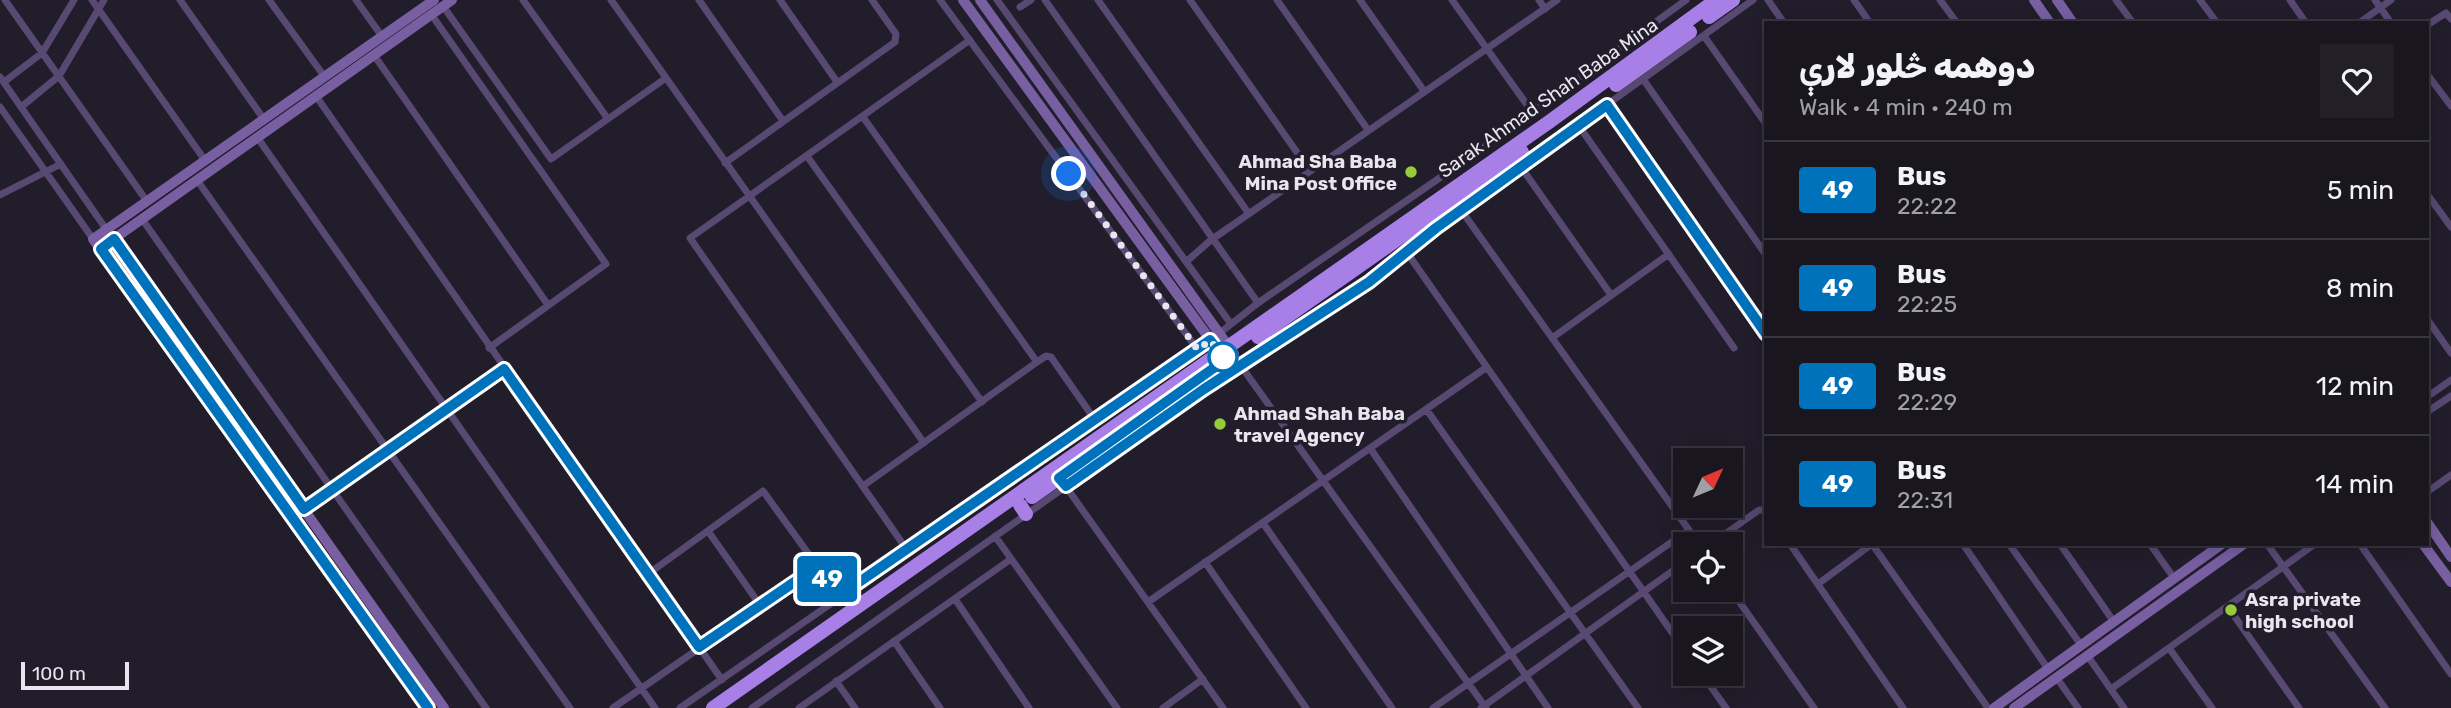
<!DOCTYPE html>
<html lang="en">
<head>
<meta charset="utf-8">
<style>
  :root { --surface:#191620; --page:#221f29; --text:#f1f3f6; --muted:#9f9fa5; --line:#37353e }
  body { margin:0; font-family:Rubik,Vazirmatn,sans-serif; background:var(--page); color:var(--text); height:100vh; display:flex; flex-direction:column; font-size:26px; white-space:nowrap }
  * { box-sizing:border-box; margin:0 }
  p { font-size:23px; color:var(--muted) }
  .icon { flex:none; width:38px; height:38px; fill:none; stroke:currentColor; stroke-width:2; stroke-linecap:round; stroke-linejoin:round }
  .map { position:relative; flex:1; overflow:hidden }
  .details { position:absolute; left:1764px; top:21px; width:665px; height:525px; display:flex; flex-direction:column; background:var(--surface); border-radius:0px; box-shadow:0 4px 18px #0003,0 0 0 2px var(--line) }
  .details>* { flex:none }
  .badge { padding:0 14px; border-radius:5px; font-size:24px; line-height:46px }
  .needle { width:46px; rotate:46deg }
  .tools { position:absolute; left:1673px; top:448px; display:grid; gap:14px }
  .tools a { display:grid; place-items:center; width:70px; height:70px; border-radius:0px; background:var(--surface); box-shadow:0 4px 18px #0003,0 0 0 2px var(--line); font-size:35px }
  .scale { position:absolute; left:21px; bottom:18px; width:108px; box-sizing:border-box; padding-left:7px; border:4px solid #e8e5ee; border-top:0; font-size:19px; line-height:24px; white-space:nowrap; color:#e8e5ee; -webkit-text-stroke:5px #211d2a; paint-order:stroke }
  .you { position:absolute; width:35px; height:35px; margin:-18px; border:5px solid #fff; border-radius:50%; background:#1a73e8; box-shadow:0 0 0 10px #1a73e833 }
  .map>.badge { position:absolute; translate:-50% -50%; box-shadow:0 0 0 4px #fff }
  .round { display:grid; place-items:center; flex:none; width:74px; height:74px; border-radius:0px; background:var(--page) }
  .head { display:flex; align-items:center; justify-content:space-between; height:119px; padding:0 35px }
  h1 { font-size:33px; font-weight:800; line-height:52px }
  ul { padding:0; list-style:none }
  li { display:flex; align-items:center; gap:21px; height:98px; padding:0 35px; border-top:2px solid var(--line) }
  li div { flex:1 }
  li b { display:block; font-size:26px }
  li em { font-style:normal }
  li .badge { min-width:77px; font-weight:700; text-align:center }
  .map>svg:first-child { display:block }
</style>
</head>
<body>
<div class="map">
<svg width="2451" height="708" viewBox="0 0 2451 708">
  <rect width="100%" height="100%" fill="#211d2a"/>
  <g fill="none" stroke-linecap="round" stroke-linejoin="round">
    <path stroke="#584973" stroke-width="7" d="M 5,0 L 146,200
      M 92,0 L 204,159
      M 180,0 L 263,118
      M 269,0 L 324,76
      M 356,0 L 381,35
      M 523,0 L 608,119
      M 611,0 L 924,443
      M 699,0 L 783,121
      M 780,0 L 837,82
      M 940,0 L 1198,350
      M 997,0 L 1231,324
      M 1045,0 L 1258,303
      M 1098,0 L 1249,214
      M 1190,0 L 1310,171
      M 1277,0 L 1368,130
      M 1360,0 L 1424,91
      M 1452,0 L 1532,112
      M 1539,0 L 1545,9
      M 1768,0 L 1784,23
      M 1854,0 L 1870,23
      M 1940,0 L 1957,23
      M 2116,0 L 2133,23
      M 2200,0 L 2217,23
      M 2290,0 L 2306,23
      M 2375,0 L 2391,23
      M 443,6 L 551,159 L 666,78
      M 1020,7 L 1031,0
      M 431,14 L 606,264 L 489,348
      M 2359,23 L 2391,0
      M 2427,25 L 2446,13 L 2451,19
      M 1704,36 L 1766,124
      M 374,55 L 548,305
      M 2427,74 L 2451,106
      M 0,77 L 106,229
      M 1643,79 L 1766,255
      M 4,82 L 42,53 L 74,0
      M 316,96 L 722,680
      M 1607,105 L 1766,334
      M 0,107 L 93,239
      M 21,107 L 59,76 L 104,0
      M 863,117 L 1037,362 L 1046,356 L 1051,357 L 1095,420
      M 1579,126 L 1734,348
      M 257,137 L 655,708
      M 807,156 L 982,402
      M 725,163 L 895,42 L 896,34 L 872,0
      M 1521,167 L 1611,295
      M 197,180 L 570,708
      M 2427,194 L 2451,227
      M 0,195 L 61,164
      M 1461,210 L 1699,544
      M 142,219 L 486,708
      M 1408,254 L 1685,651
      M 1187,261 L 1211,240 L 1557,0
      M 2427,319 L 2451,353
      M 1552,338 L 1669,254
      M 1241,366 L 1486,708
      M 2427,397 L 2451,380
      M 1426,409 L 1638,708
      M 2427,412 L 2451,396
      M 1370,448 L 1548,708
      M 1064,484 L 1223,708
      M 863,486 L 1037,362
      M 2427,492 L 2451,475
      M 304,509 L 504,369
      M 1263,523 L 1392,708
      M 708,531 L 760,605
      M 995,536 L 1117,708
      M 1711,544 L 1759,510 L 1766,510
      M 1790,544 L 1903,708
      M 1872,544 L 1988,708
      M 1963,544 L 2048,669
      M 2009,544 L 2081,645
      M 2060,544 L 2114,622
      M 2150,544 L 2174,578
      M 2267,544 L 2385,708
      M 2360,544 L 2451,674
      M 907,550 L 690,238 L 970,40
      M 1205,562 L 1306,708
      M 648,574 L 763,491 L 839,596
      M 1818,584 L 1872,544
      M 1731,590 L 1814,708
      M 955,599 L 1029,708
      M 1148,602 L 1487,367
      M 2228,607 L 2299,708
      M 894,641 L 940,708
      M 2169,648 L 2212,708
      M 2087,655 L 2124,708
      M 1702,674 L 1726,708
      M 2056,677 L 2078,708
      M 836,681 L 855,708
      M 2111,689 L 2315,544
      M 613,708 L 818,566
      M 680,708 L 1198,350 L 1258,303 L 1470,157 L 1686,0
      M 752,708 L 1204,389 L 1369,282 L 1435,228 L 1753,0
      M 799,708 L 1011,559
      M 1163,708 L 1203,679
      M 1433,708 L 1689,530
      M 1481,708 L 1685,562"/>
    <path stroke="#785fa2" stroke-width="10" d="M 963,0 L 1225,360
      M 980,0 L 1234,354
      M 2034,0 L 2050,23
      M 2057,0 L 2073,23
      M 106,229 L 444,708
      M 108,243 L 452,0
      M 2427,522 L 2451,557
      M 2423,544 L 2451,582
      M 428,708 L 93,239 L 434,0
      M 1994,708 L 2222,544
      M 2014,708 L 2244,544"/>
    <path stroke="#a77fe7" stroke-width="14" d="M 1709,17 L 1733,0
      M 1616,85 L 1690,32
      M 1258,337 L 1522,152
      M 1032,497 L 1107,444
      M 1020,505 L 1026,514
      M 713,708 L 1549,122 L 1716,0"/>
  </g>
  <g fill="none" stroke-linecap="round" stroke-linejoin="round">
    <g stroke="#fff" stroke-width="16">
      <path id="line" d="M 428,708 L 101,249 L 114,239 L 304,509 L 504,369 L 699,647 L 818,566 L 839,596 L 1210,340 L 1225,360 L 1059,478 L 1066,486 L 1204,389 L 1369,282 L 1436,228 L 1607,105 L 1766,334"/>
    </g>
    <use href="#line" stroke="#0072bc" stroke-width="10"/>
    <path stroke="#e8e5ee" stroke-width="7" stroke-dasharray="0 12.6" d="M 1069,174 L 1198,350 L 1210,340 L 1225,360 L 1223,357"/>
  </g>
  <g fill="#96cc3a" stroke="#211d2a" stroke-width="2.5">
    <circle cx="1411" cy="172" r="7"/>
    <circle cx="1220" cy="424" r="7"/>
    <circle cx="2231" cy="610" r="7"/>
  </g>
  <circle fill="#fff" stroke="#0072bc" stroke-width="3.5" cx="1223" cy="357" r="14"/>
  <g text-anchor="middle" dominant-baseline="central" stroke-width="7" stroke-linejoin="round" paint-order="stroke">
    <g font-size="19" fill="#e8e5ee" stroke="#211d2a">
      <text transform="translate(1548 98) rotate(-35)">Sarak Ahmad Shah Baba Mina</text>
    </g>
    <g font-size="19" font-weight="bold" fill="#e8e5ee" stroke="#211d2a" text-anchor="start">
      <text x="1397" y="161" text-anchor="end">Ahmad Sha Baba<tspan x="1397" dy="22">Mina Post Office</tspan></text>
      <text x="1234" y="413">Ahmad Shah Baba<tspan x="1234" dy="22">travel Agency</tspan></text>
      <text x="2245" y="599">Asra private<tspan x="2245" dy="22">high school</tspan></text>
    </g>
  </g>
</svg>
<div class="tools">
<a><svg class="needle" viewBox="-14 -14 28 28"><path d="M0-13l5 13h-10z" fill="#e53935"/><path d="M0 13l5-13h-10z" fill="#9f9fa5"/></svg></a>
<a><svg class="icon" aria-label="locate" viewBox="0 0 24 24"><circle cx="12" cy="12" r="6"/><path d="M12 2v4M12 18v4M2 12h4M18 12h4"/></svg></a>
<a><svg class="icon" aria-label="layers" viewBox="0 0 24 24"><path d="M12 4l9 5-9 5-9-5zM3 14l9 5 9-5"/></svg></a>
</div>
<div class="scale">100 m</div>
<div class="you" style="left:1069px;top:174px"></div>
<b class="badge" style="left:827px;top:579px;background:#0072bc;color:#fff">49</b>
<section class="details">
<div class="head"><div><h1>دوهمه څلور لارې</h1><p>Walk · 4 min · 240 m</p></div><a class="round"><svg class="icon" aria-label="heart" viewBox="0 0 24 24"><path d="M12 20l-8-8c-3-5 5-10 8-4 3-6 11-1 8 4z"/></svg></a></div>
<ul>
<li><span class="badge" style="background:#0072bc;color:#fff">49</span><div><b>Bus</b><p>22:22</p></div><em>5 min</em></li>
<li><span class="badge" style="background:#0072bc;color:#fff">49</span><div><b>Bus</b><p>22:25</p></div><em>8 min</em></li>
<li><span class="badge" style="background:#0072bc;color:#fff">49</span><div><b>Bus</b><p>22:29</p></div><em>12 min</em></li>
<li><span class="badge" style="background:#0072bc;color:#fff">49</span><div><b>Bus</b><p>22:31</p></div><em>14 min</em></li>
</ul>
</section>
</div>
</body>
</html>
